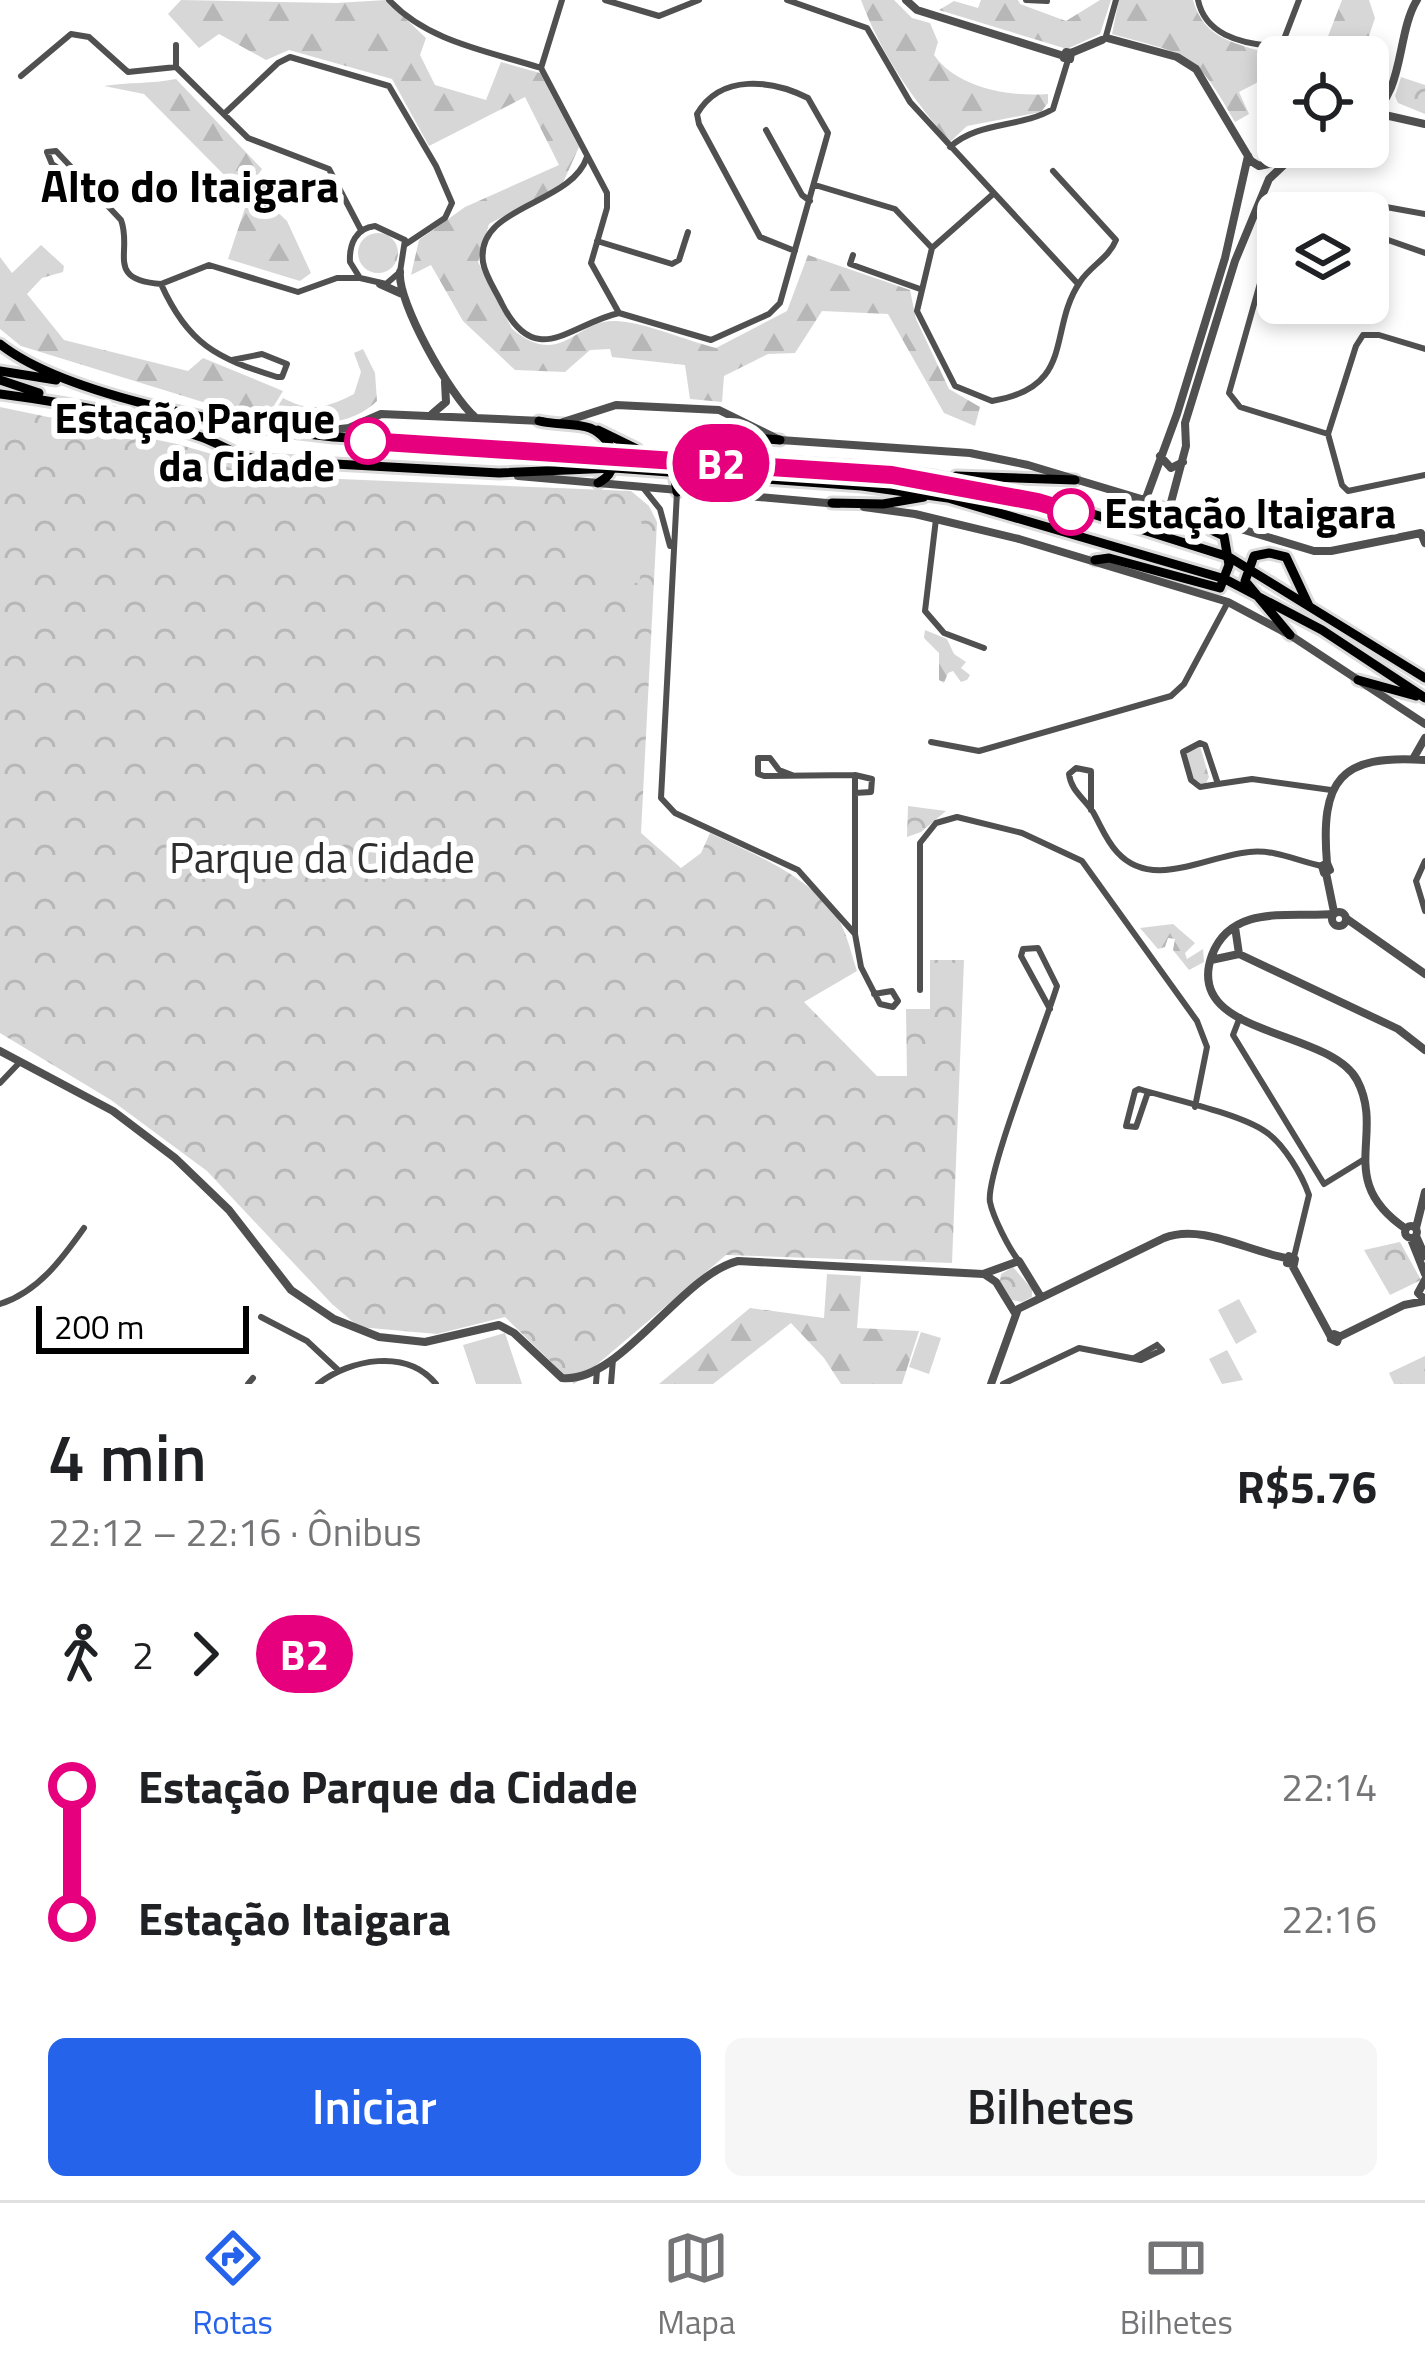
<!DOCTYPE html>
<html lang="pt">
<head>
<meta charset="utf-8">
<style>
  :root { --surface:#fff; --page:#f6f6f6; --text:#202124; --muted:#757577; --line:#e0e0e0; --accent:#2563eb }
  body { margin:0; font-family:"Titillium Web",sans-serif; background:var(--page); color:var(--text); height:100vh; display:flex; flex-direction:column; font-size:45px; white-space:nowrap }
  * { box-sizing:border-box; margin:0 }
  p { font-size:39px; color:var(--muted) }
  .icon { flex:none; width:66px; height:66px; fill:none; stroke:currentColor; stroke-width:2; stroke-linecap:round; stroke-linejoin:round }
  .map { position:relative; height:1384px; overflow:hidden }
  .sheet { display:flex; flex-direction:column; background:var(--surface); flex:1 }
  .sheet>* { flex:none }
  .badge { padding:0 24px; border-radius:39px; font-size:42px; line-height:78px }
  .fabs { position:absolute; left:1257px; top:36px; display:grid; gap:24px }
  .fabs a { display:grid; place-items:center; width:132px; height:132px; border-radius:18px; background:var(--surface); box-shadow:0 6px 18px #0003; font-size:60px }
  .scale { position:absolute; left:36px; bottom:30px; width:213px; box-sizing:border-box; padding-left:12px; border:6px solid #000; border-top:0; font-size:33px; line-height:42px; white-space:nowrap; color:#000; -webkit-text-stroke:9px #fff; paint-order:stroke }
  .map>.badge { position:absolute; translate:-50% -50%; box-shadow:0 0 0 6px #fff }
  .legs { display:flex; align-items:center; gap:18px; height:132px; padding:0 48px; font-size:39px }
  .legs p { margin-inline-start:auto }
  .overview { display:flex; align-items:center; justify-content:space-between; height:204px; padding:0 48px }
  h1 { font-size:66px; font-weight:600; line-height:90px }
  .button { display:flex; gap:24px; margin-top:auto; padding:24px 48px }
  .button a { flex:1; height:138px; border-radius:18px; background:var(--accent); color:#fff; font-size:48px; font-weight:600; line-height:138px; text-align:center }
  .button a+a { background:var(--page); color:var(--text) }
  ul { padding:0 48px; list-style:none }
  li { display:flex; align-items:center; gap:42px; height:132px; font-size:45px }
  li i { display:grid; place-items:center; width:18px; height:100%; margin:0 15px; background:currentColor }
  li i::after { content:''; width:30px; height:30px; margin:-15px; border:9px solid; border-radius:50%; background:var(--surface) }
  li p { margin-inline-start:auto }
  li:first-child i { background:linear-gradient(#0000 50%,currentColor 0) }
  li:last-child i { background:linear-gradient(currentColor 50%,#0000 0) }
  .tabs { display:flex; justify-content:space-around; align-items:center; height:168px; border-top:3px solid var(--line); background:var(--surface); font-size:33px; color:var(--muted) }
  .tabs a { display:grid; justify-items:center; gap:6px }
  .tabs .current { color:var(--accent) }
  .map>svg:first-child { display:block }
</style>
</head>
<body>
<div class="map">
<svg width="1425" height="1384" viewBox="0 0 1425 1384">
  <defs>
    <pattern id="forest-firs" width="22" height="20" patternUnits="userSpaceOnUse" patternTransform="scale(3)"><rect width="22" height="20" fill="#d7d7d7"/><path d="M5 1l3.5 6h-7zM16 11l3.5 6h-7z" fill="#b7b7b7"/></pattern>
    <pattern id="park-crowns" width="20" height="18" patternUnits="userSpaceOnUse" patternTransform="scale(3)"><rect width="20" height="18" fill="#d7d7d7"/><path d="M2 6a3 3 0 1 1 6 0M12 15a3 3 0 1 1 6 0" fill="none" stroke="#b7b7b7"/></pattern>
  </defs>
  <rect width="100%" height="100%" fill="#fff"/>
  <path fill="url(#forest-firs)" d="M 181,0 L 336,3 L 386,0 L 426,38 L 420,55 L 435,85 L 486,100 L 501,62 L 540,73 L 579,147 L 562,185 L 489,224 L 478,262 L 512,329 C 562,370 575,319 616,321 C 645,322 687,341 716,348 L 787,311 L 808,255 L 910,290 L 916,319 L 949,389 L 980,407 L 975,426 L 944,413 L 888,314 L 822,311 L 795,353 L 768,354 L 724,376 L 722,402 L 690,399 L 685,365 L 612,357 L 610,349 L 590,350 L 565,372 L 515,370 L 463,321 L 431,265 L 411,275 L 419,240 L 465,207 L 559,165 L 525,97 L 429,146 L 392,79 L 289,50 L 266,60 L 219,34 L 199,48 L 168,14 Z
    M 861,0 L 894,0 L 912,18 L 930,23 L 938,42 L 934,55 C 957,88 1009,97 1048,94 L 1048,103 L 1041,112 L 967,126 L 950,142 C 912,98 881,54 861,0 Z
    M 981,0 L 1018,0 L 1020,4 L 1066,21 L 1100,0 L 1111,0 L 1100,34 L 1067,49 L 939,10 L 954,1 L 978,8 Z
    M 1119,0 L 1193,0 C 1205,43 1240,43 1279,57 L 1278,99 L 1266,78 L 1239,92 L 1249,114 L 1235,122 C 1194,49 1189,56 1112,34 Z
    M 1342,0 L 1369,0 L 1375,18 L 1362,57 L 1320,57 Z
    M 176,79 L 262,169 L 244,195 L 144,94 L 104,86 C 129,82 151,84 176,79 Z
    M 264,174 L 271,206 L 287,221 L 311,273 L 300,281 L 228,259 L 249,196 Z
    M 41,245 L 64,266 L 63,272 L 42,278 L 27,294 L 64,340 L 188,371 L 203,358 L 283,391 L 267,417 L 219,407 L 21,346 L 0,329 L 0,257 L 12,273 Z
    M 363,349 L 375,373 L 377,401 C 347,429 308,425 271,417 L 283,398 C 311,413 326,408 354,394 L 361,372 L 354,353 Z
    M 925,630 L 947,639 L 954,654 L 966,662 L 961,668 L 970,675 L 967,680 L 961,682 L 953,671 L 948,673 L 944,683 L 939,680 L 939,653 L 924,638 Z
    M 1173,924 L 1195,943 L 1185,953 L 1187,959 L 1203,949 L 1204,962 L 1189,970 L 1173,950 L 1175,939 L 1168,938 L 1165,947 L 1158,949 L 1140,928 Z
    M 827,1274 L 861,1276 L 857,1328 L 919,1331 L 902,1384 L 841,1384 L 824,1358 L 791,1323 L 713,1384 L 659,1384 L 750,1308 L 824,1318 Z
    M 1425,1356 L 1425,1384 L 1394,1384 L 1389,1373 Z"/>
  <path fill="url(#park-crowns)" d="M 1401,77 L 1425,85 L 1425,114 L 1398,103 L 1395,96 Z
    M358 253a20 20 0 1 1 40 0a20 20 0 1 1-40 0Z
    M 0,407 L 177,444 L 274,472 L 315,478 L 631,491 L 649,506 L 657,522 L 641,833 L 681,868 L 701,853 L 710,833 C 755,855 807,874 837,917 C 847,932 851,954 857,971 L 804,1002 L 877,1076 L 907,1076 L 906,1009 L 930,1009 L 930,960 L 964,960 L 952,1263 L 726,1255 L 574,1384 L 505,1317 L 437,1334 L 359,1327 L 332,1304 L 207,1171 L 111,1100 L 0,1033 Z
    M 1200,746 L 1209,777 L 1206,783 L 1197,784 L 1192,778 L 1186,751 Z
    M 908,806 L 946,811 L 921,832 L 907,837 Z
    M 1400,1242 L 1421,1280 L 1390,1295 L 1364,1250 Z
    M 1013,1267 L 1032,1289 L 1032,1297 L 1022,1302 L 1012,1300 L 1000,1281 L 1001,1274 Z"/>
  <path fill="#d7d7d7" d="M 601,507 L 639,511 L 646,544 L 639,584 L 593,566 L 596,535 L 603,532 Z
    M 1239,1299 L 1257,1332 L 1236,1344 L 1218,1310 Z
    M 921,1332 L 941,1338 L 929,1374 L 909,1367 Z
    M 505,1333 L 522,1384 L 476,1384 L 463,1345 Z
    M 1227,1350 L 1243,1380 L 1222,1384 L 1209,1359 Z"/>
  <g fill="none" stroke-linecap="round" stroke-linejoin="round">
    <g stroke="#dbdbdb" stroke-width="15">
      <path id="primary" d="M 0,344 C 68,398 246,428 333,437 L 849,466 L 933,476 L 1042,498 L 1229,557 L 1425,678
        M 0,371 L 56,380
        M 0,380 L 39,393
        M 0,394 C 68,403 137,415 201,437 C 223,445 238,457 262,460 L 499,473 L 614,468 L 862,486 L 948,498 L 1225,579 L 1322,630 L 1425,698
        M 539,421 C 555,425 576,423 590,428 C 614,438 624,470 598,483
        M 598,430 L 637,449
        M 653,455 L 674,473 L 677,492
        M 716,476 L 704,456 L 712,439 L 729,436 L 780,440
        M 956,476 L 1075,480
        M 832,503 L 883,504 L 924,497
        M 1095,560 L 1109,558 L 1220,588 L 1229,565 L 1224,536 L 1152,503
        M 1290,635 L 1245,581 L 1254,556 L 1269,553 L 1286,557 L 1309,606
        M 1358,680 L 1416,696"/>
    </g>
    <path stroke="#505050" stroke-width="6" d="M 389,0 C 428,42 488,51 541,68 L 607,193 L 607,208 L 591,263 L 619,313 L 711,340 L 769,314 L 780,303 L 828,133 L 808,98 C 772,80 721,73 697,114 L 699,124 L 760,237 L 795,251
      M 605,0 L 659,16 L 699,0
      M 787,0 L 867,28 L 910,102 L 1078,284
      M 1026,0 L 1047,1
      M 1198,0 C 1205,34 1239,43 1271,46 L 1284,39 L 1299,0
      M 1106,36 L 1116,0
      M 176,45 L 176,67
      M 541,68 L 562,0
      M 21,76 L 71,34 L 89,37 L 128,72 L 176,67 L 248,138 L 329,169 L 361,230
      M 224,114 L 278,63 L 290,57 L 389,86 L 436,166 L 452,203 L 445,218 L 406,244
      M 766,130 L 802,195 L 810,201
      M 950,147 C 978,121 1021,128 1053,109 L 1068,60
      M 47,152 L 56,151 L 121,220 C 133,251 104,280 161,284
      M 47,152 L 52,164 L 91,190
      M 587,157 C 571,206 475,205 483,262 C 485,276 496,291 502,304 C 536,371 570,324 619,313
      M 815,185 L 895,209 L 932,248
      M 1338,213 L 1364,203 L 1425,214
      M 375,226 L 405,240 L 400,272 L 386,284 L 360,278 L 350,262 C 349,244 356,228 375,226 Z
      M 1368,233 L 1425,253
      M 597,241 L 672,264 L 679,260 L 688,232
      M 1278,245 L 1268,255 L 1229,393 L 1240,407 L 1328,434
      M 932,248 L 917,311 L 955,386 L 992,401 C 1077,387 1047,330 1080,282 C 1090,266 1109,258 1116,240 L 1053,171
      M 932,248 L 992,195
      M 853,255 L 850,264 L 920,289
      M 161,284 C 188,344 216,358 277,377 L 282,377 L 287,364 L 262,354 L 232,360
      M 161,284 L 209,265 L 298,292 L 337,278 L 360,278
      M 1425,349 L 1379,335 L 1363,335 L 1356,346 L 1328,434 L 1342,485 L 1348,491 L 1425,475
      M 644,489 L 660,509 L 670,546
      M 677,492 L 661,798 L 675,813 L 798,870 L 855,934 L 861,967 L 880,1004 L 893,1007 L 898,1001 L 892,991 L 874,994
      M 936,519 L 925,611 L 944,633 L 984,648
      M 931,742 L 979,751 L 1171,696 L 1184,684 L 1228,602
      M 1200,743 L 1205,745 L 1218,784 L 1200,787 L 1191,780 L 1183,752 Z
      M 792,775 L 779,770 L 770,758 L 758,758 L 758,774 L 764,776 L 855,775 L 855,934
      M 855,775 L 872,779 L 871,792 L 855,793
      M 1218,784 L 1252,779 L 1331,790
      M 1091,810 L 1091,771 L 1076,768 L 1069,774 C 1071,791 1084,798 1093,812 C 1101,826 1106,840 1117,852 C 1152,891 1206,856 1249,852 C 1275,849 1297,861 1322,866
      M 1425,861 L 1416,881 L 1425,911
      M 920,990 L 920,843 L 936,823 L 957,817 L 1022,833 L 1082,861 L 1197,1021 L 1207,1047 L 1195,1107
      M 1240,1017 L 1233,1035 L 1324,1184 L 1363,1160
      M 0,1083 L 20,1062
      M 1148,1092 L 1136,1127 L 1126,1126 L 1135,1091 L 1139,1089 C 1172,1099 1241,1114 1266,1132 C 1284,1144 1302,1175 1309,1195 L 1294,1257
      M 1019,1261 C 1009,1249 993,1217 990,1202 C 985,1176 1046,1023 1057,986 L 1038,948 L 1023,949 L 1021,956 L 1050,1009
      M 0,1304 C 38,1292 62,1259 84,1228
      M 261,1317 L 307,1341 L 337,1369
      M 1134,1358 L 1157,1345
      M 248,1384 L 253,1378
      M 318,1384 C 350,1359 407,1348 436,1384
      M 596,1384 L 597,1370
      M 611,1384 L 613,1359
      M 1003,1384 L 1079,1348 L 1141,1360 L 1162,1350 L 1157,1345"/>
    <path stroke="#505050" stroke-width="8" d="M 906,0 L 917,10 L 1064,56
      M 1107,38 L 1177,57 L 1196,69 L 1251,161 L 1259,166 L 1283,161
      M 1066,52 L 1071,53 L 1070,59 L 1064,58 Z
      M 1071,53 L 1102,40
      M 1376,113 L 1425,124
      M 1368,117 C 1405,94 1396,34 1417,0
      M 400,272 C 397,302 451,397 475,417
      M 380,284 L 400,293
      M 432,414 L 446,402 L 445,382
      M 563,422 L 616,405 L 719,410 L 780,440 L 970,453 L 1028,465 L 1314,551 L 1331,551 L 1421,533 L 1425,543
      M 314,432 L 349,428 L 381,414 L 542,421
      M 1160,456 L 1171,468 L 1183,462
      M 518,476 L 838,504
      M 1145,501 L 1177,414 L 1225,258 L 1248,156
      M 1170,506 L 1186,446 L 1185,423 L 1235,261 L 1269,179 L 1290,159 L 1312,147
      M 864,507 L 915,514 L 1019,539 L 1228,602 L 1290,635 L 1425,724
      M 1413,759 L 1425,738
      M 1327,863 C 1320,780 1340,754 1425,760
      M 1327,863 L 1330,870 L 1324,873 L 1322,866 Z
      M 1326,873 L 1334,912
      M1332 919a7 7 0 1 1 14 0a7 7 0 1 1-14 0Z
      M 1334,914 C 1291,918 1232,903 1212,955 C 1182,1037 1329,1028 1357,1080 C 1386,1135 1334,1180 1406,1229
      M 1347,919 L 1425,974
      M 1235,927 L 1239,954
      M 1211,960 L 1239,954 L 1398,1029 L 1425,1050
      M 0,1051 L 113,1111 L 175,1158 L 229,1210 L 291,1290 L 334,1319 L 379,1337 L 425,1342 L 499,1325 L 514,1333 L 562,1378 C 620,1384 681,1275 738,1261 L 983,1274 L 1019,1261 L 1041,1297
      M1405 1232a6 6 0 1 1 12 0a6 6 0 1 1-12 0Z
      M 1416,1228 L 1425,1192
      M 1416,1236 L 1425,1256
      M 1411,1239 L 1425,1274
      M 1289,1256 L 1295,1259 L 1294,1264 L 1287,1263 Z
      M 1292,1265 L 1331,1337
      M 984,1274 L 996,1282 L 1015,1313
      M 1425,1280 L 1418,1293 L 1425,1300
      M 1334,1334 L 1339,1336 L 1337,1342 L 1331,1339 Z
      M 1339,1337 L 1404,1305 L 1425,1301
      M 991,1384 L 1018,1309 L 1164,1238 C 1202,1223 1249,1252 1287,1258"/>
    <use href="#primary" stroke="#000" stroke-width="9"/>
  </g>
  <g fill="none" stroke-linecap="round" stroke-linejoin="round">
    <g stroke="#fff" stroke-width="27">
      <path id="line-1" d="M 368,441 L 892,475 L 1038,502 L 1071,512"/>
    </g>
    <use href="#line-1" stroke="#e6007e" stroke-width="18"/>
  </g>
  <g fill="#fff" stroke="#e6007e" stroke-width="6">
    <circle cx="368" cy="441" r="21"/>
    <circle cx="1071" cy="512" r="21"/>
  </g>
  <g text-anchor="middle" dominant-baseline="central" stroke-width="12" stroke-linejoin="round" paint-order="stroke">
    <g font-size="42" font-weight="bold" fill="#000" stroke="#fff" text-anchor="end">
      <text x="335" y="417">Estação Parque<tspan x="335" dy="48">da Cidade</tspan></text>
      <text x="1104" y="512" text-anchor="start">Estação Itaigara</text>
    </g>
    <g font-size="42" fill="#2e2e2e" stroke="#fff">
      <text x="322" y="857">Parque da Cidade</text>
    </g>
    <g font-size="45" font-weight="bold" fill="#000" stroke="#fff">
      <text x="190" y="185">Alto do Itaigara</text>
    </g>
  </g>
</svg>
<div class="fabs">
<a><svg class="icon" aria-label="locate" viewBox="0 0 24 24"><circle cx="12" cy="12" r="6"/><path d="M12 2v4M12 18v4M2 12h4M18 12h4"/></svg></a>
<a><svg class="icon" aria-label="layers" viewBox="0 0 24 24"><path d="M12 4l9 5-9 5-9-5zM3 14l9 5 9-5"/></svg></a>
</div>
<div class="scale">200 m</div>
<b class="badge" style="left:721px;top:463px;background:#e6007e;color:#fff">B2</b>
</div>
<section class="sheet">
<div class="overview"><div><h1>4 min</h1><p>22:12 – 22:16 · Ônibus</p></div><b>R$5.76</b></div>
<div class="legs"><svg class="icon" aria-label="walk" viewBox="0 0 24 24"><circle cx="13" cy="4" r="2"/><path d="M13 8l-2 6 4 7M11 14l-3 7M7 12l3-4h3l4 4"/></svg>2<svg class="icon" aria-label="forward" viewBox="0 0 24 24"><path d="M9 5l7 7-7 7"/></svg><b class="badge" style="background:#e6007e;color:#fff">B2</b></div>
<ul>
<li><i style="color:#e6007e"></i><b>Estação Parque da Cidade</b><p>22:14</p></li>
<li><i style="color:#e6007e"></i><b>Estação Itaigara</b><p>22:16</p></li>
</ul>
<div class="button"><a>Iniciar</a><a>Bilhetes</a></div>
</section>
<nav class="tabs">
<a class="current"><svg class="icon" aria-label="directions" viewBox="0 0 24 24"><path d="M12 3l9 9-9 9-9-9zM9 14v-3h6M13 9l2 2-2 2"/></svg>Rotas</a>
<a><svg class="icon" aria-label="map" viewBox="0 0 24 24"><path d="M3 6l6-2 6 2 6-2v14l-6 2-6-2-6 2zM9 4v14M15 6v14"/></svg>Mapa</a>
<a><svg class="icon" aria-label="tickets" viewBox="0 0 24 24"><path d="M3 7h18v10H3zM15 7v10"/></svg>Bilhetes</a>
</nav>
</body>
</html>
